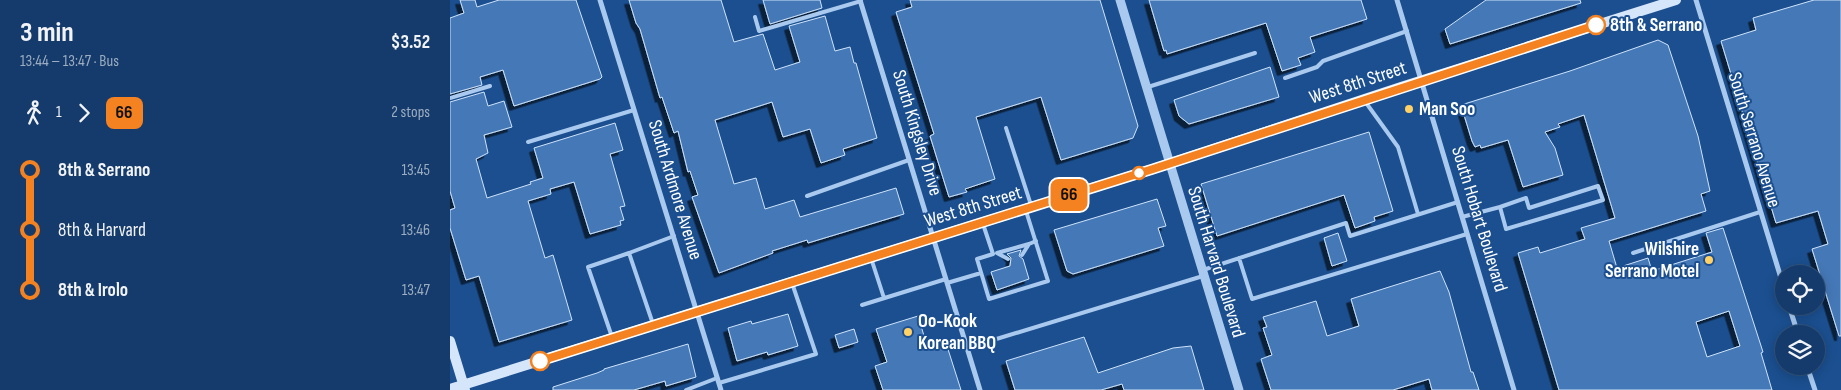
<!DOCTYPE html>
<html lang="en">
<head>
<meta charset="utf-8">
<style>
  :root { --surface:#143b6b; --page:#214673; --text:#f1f3f6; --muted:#9dadc1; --line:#33557e }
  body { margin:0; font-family:"Sofia Sans Condensed",sans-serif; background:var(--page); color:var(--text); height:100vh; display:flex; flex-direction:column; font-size:19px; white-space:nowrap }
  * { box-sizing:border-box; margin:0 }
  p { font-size:16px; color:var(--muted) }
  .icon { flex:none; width:28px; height:28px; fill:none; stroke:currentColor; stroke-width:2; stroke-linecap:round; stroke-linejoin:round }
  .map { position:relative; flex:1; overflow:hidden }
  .drawer { display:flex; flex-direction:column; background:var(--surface); width:450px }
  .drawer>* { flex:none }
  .badge { padding:0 10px; border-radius:8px; font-size:18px; line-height:32px }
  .fabs { position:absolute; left:1325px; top:265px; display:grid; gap:10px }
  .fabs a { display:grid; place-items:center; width:50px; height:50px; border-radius:50%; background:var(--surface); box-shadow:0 2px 12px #0003,0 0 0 1px var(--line); font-size:25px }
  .map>.badge { position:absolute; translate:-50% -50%; box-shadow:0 0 0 2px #fff }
  .legs { display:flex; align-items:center; gap:8px; height:55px; padding:0 20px; font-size:16px }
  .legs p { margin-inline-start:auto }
  .headline { display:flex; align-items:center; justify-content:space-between; height:85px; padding:0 20px }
  h1 { font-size:28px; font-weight:700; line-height:38px }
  ul { padding:0 20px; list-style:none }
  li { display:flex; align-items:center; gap:18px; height:60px; font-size:19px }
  li i { display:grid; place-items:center; width:8px; height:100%; margin:0 6px; background:currentColor }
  li i::after { content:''; width:12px; height:12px; margin:-6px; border:4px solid; border-radius:50%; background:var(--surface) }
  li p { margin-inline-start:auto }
  li:first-child i { background:linear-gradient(#0000 50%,currentColor 0) }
  li:last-child i { background:linear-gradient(currentColor 50%,#0000 0) }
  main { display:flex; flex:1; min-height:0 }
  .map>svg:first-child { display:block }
</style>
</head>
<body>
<main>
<section class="drawer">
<div class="headline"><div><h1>3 min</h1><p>13:44 – 13:47 · Bus</p></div><b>$3.52</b></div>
<div class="legs"><svg class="icon" aria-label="walk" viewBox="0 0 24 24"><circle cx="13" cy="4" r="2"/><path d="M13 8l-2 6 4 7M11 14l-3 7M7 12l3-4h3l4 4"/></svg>1<svg class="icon" aria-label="forward" viewBox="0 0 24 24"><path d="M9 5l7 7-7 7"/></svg><b class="badge" style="background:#f58220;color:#111">66</b><p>2 stops</p></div>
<ul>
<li><i style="color:#f58220"></i><b>8th &amp; Serrano</b><p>13:45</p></li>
<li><i style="color:#f58220"></i><span>8th &amp; Harvard</span><p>13:46</p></li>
<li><i style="color:#f58220"></i><b>8th &amp; Irolo</b><p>13:47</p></li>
</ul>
</section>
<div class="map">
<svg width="1391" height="390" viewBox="0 0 1391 390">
  <defs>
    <filter id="shadow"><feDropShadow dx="-4.5" dy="4.5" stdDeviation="0" flood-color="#0009"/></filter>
  </defs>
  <rect width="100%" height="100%" fill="#1b4f8f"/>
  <path fill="#4478b7" stroke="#cfe3fa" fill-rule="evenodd" filter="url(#shadow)" d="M 10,0 L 25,0 L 27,7 L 49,0 L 126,0 L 152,77 L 150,79 L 64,106 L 53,70 L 30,77 L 32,85 L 0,94 L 0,18 L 14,13 Z
    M 179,0 L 271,0 L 284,42 L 313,34 L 325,70 L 350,62 L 339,26 L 375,16 L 385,51 L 400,47 L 404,63 L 406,63 L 427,138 L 393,149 L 395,155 L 371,163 L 360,129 L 333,137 L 322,102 L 265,120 L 284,184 L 306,178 L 315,209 L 344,200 L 350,217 L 446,188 L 454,214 L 358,243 L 357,240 L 322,251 L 323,253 L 269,273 L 242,197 L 248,195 L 240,171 L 238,172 L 228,131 L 224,133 L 212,97 L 210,98 L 190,29 L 186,23 Z
    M 313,0 L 370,0 L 372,8 L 320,24 Z
    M 460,0 L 650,0 L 688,126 L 683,138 L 611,160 L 591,97 L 526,117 L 545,179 L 515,189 L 517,192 L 499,197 L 480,136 L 484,134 L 446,12 L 462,7 Z
    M 699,0 L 911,0 L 917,19 L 860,37 L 865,52 L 848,58 L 851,65 L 832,71 L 816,23 L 717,54 L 716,50 L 714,51 Z
    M 1036,0 L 1130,0 L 1131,3 L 1000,44 L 995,29 Z
    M 1364,0 L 1391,0 L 1391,336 L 1389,336 L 1362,249 L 1378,244 L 1368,211 L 1326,223 L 1271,41 L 1306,30 L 1303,18 Z
    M 1208,40 L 1218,45 L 1248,136 L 1260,191 L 1251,194 L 1256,211 L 1159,241 L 1167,268 L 1198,258 L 1202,271 L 1262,252 L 1256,233 L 1273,228 L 1313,352 L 1311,353 L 1322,390 L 1109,390 L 1068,253 L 1088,247 L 1090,253 L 1135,239 L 1131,228 L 1165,218 L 1134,115 L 1108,124 L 1110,127 L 1095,132 L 1105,148 L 1113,175 L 1073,187 L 1058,140 L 1031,148 L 1030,145 L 1025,147 L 1022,141 L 1011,105 L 1120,71 ZM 1279,311 L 1290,346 L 1257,357 L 1246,322 Z
    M 820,67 L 829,97 L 739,124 L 729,116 L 724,100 Z
    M 34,92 L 38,106 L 54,101 L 62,127 L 34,135 L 38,153 L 26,159 L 37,198 L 81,184 L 80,182 L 93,178 L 84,148 L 165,123 L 173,150 L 160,154 L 175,206 L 170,207 L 174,220 L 170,221 L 171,225 L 140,234 L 124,182 L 100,189 L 101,194 L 78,201 L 95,258 L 103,255 L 122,320 L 49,342 L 29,276 L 16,280 L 0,228 L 0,210 L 5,208 L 0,191 L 0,102 Z
    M 919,132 L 943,211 L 924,217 L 925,221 L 905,228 L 894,195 L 767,236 L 751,184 Z
    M 707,199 L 716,226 L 708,228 L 714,246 L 623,274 L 617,271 L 604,230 Z
    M 888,233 L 897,261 L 882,266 L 874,238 Z
    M 571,250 L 569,256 L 573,259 L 579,279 L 547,290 L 541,272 L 560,266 L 561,258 L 557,254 Z
    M 990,271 L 999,292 L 1021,372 L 1023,372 L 1029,390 L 982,390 L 979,379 L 943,390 L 821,390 L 811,359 L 822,355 L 813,328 L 817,327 L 813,317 L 866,301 L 877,336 L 909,326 L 901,299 Z
    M 338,314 L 348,346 L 318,355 L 317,352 L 287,361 L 278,328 L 301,321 L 302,324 Z
    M 468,316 L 478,349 L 496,343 L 511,390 L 433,390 L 425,366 L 437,362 L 426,329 Z
    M 404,329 L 408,342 L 389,348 L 385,335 Z
    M 634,337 L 648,373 L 723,348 L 741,346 L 754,390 L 674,390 L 672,384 L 651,390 L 565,390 L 556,361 Z
    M 238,344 L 246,377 L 216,386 L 215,381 L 184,390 L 103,390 L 103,387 L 147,373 L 154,370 L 154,369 Z"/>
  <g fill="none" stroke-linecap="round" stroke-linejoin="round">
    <path stroke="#a9c9ee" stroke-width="4" d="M 305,17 L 309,31 L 411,1
      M 835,78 L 867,67 L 873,61 L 957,31
      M 698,87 L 805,53
      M 0,98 L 40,86
      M 914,100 L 948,147 L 968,214
      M 556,128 L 581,205
      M 78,142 L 184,110
      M 357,196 L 459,160
      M 1012,217 L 1050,207 L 1056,229 L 1153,200 L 1148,186 L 1079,208 L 1076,198 L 1050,207
      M 533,224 L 543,254 L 527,259 L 539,299 L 598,281 L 576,211
      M 547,253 L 579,244
      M 547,253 L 558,259
      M 1183,253 L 1310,212
      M 572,255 L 579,244 L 586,241
      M 421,258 L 434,298
      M 789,258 L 802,299 L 1017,234
      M 753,270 L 896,223 L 900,236 L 1008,202
      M 497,283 L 531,273
      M 412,305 L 496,279
      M 203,324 L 179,253 L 224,236
      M 162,337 L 138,267 L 179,253
      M 517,348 L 753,276
      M 269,383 L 366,354 L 342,283
      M 236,390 L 267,378"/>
    <path stroke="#a9c9ee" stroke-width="5" d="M 150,0 L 271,390
      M 410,0 L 530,390
      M 947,0 L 1064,390
      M 1246,0 L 1334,288
      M 1339,306 L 1348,334
      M 1357,366 L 1365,390"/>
    <path stroke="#a9c9ee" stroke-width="9" d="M 670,0 L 789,390"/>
    <path stroke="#d6e6fa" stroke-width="10" d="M 0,341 L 15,390
      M 0,389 L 703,169 L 951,87 L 1226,0"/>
  </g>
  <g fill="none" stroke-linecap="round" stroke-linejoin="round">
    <g stroke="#fff" stroke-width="11">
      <path id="line-1" d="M 90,361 L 703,169 L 1146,25"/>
    </g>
    <use href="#line-1" stroke="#f58220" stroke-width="8"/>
  </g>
  <g fill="#fff" stroke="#f58220" stroke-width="2.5">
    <circle cx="1146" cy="25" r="9"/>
    <circle cx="689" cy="173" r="6"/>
    <circle cx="90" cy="361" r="9"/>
  </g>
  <g fill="#ffd166" stroke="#1b4f8f" stroke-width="2">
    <circle cx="959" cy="109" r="5"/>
    <circle cx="1259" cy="260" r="5"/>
    <circle cx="458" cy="332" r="5"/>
  </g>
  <g text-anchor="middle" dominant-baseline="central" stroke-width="4" stroke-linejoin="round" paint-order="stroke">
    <g font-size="19" font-weight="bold" fill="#fff" stroke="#1b4f8f" text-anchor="start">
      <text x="1160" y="25">8th &amp; Serrano</text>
    </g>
    <g font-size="19" fill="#fff" stroke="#1b4f8f">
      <text transform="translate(908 83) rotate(-18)">West 8th Street</text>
      <text transform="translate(467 133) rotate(73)">South Kingsley Drive</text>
      <text transform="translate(1304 140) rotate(73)">South Serrano Avenue</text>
      <text transform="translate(225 190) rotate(73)">South Ardmore Avenue</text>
      <text transform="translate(523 207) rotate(-17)">West 8th Street</text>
      <text transform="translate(1029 219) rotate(73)">South Hobart Boulevard</text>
      <text transform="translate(766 262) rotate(73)">South Harvard Boulevard</text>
    </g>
    <g font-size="19" font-weight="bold" fill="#fff" stroke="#1b4f8f" text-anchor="start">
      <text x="969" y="109">Man Soo</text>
      <text x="1249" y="249" text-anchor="end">Wilshire<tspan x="1249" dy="22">Serrano Motel</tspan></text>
      <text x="468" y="321">Oo-Kook<tspan x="468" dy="22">Korean BBQ</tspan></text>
    </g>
  </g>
</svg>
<div class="fabs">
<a><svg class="icon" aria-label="locate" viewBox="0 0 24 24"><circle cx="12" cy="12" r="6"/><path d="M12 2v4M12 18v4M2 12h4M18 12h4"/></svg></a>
<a><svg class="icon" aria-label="layers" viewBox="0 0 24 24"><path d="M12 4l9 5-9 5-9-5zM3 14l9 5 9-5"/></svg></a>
</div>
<b class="badge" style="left:619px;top:195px;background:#f58220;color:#111">66</b>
</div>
</main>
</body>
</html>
